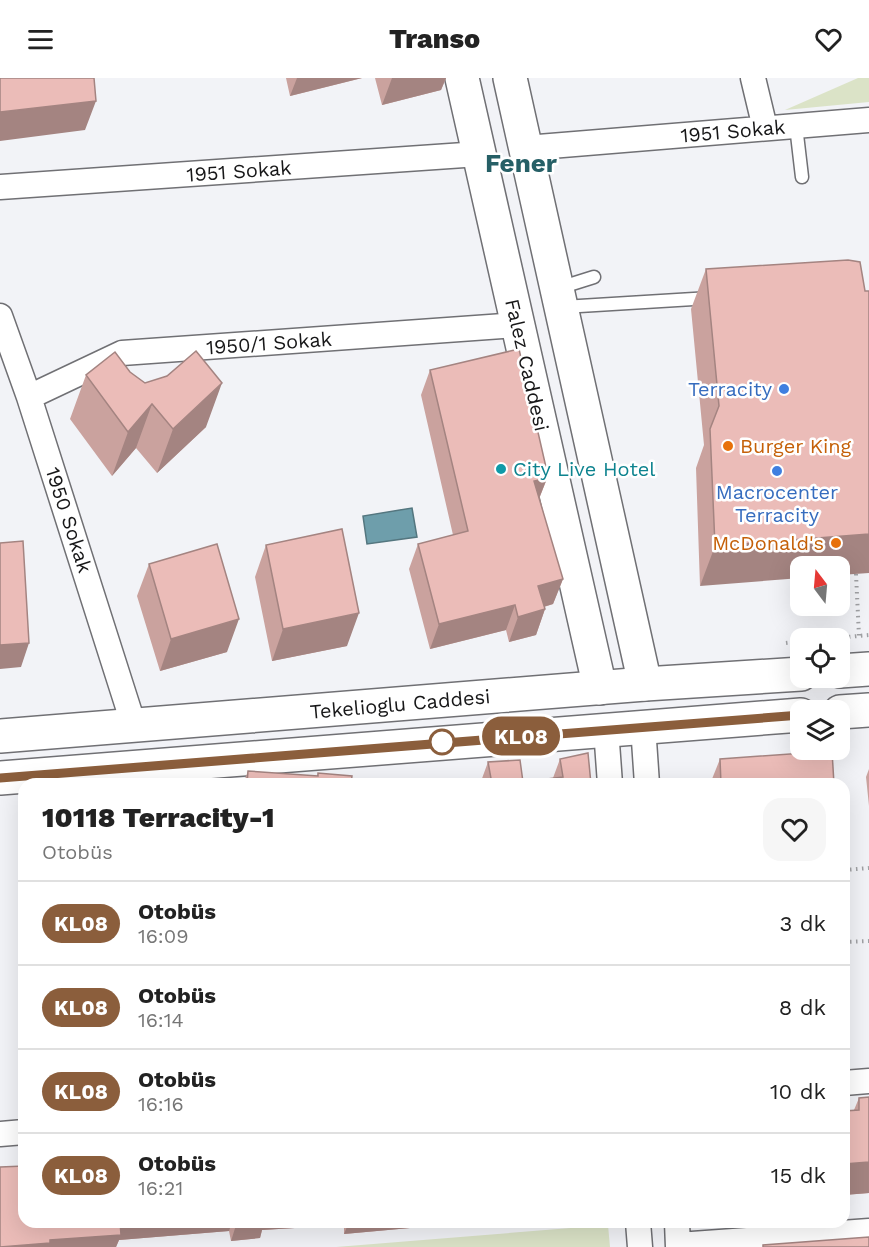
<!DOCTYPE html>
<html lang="tr">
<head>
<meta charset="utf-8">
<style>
  :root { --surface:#fff; --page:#f6f6f6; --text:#222; --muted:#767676; --line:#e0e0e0 }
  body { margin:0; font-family:"Work Sans",sans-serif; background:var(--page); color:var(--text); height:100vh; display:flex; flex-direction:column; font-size:22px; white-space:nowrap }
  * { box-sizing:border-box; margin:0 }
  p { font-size:20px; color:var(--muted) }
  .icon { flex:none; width:33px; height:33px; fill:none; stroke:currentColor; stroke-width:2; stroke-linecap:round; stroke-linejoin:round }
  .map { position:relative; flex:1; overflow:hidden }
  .drawer { position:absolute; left:18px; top:700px; width:832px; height:450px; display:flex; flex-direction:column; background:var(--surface); border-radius:18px; box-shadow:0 6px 24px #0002 }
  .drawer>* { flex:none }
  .badge { padding:0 12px; border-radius:20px; font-size:21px; line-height:39px }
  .needle { width:39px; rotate:344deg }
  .tools { position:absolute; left:790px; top:478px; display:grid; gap:12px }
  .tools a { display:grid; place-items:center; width:60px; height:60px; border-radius:12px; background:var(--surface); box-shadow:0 6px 24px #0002; font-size:30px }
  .map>.badge { position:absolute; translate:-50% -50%; box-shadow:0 0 0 3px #fff }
  .round { display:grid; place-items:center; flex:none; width:63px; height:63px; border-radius:18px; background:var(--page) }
  .head { display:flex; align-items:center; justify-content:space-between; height:102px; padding:0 24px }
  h1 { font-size:28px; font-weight:800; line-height:45px }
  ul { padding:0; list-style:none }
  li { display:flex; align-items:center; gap:18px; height:84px; padding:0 24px; border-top:2px solid var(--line) }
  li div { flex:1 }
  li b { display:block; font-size:22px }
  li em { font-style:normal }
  li .badge { min-width:66px; font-weight:700; text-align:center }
  header { display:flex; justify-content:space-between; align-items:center; height:78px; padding:0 24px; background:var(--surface); font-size:27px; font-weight:800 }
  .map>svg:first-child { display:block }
</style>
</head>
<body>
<header><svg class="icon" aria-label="menu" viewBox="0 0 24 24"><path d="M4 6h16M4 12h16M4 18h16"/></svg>Transo<svg class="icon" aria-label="heart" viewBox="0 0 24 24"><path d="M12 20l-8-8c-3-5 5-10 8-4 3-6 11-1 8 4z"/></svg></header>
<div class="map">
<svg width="869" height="1169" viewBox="0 0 869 1169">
  <rect width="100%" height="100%" fill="#f2f3f7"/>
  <path fill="#dbe3c7" d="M 858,0 L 869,0 L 869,24 L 785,32 Z
    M 608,1147 L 610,1169 L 336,1169 Z"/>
  <path fill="#6e9eab" stroke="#54767f" stroke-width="1.5" d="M 412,430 L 417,459 L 367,466 L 363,438 Z"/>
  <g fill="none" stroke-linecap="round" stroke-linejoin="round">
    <g stroke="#707074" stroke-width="15">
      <path id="lane" d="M 796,48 L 802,99
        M 559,210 L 594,199
        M 563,229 L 710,220"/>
    </g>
    <g stroke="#707074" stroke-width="27">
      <path id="street" d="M 753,0 L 765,50
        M 526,70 L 869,42
        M 0,109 L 479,76
        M 0,238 L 29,319 L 134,648
        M 29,319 L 122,275 L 518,247
        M 643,648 L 647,706
        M 606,651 L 610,706
        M 844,1005 L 869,1003
        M 0,1056 L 24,1054
        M 638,1144 L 640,1169
        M 677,1144 L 678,1169
        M 678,1167 L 869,1153"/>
    </g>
    <g stroke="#707074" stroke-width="36">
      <path id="secondary" d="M 462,0 L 600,610
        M 510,0 L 645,606"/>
    </g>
    <g stroke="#707074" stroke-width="36">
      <path id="primary" d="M 840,593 L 869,591
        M 840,634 L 869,632
        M 0,658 L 645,606 L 801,596
        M 0,700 L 801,637"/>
    </g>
    <path stroke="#a0a1a4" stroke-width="4" stroke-dasharray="1.5 4.5" stroke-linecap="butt" d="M 856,496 L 859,558
      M 825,561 L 869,557
      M 786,565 L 801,563
      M 844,792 L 869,790
      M 844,864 L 869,863"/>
    <use href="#lane" stroke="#fff" stroke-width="12"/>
    <use href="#street" stroke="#fff" stroke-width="24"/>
    <use href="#secondary" stroke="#fff" stroke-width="33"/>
    <use href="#primary" stroke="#fff" stroke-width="33"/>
  </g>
  <path fill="#caa29e" d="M 286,0 L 362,0 L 290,18 Z
    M 375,0 L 446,0 L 441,12 L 382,27 Z
    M 706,191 L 865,213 L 700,508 L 696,390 L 704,367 L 691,231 Z
    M 430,292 L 548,398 L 539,421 L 563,501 L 553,526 L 544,529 L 545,531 L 536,557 L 509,564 L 506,552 L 430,571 L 409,491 L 418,466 L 453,457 L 421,317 Z
    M 130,294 L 206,349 L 157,395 L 136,370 L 112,398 L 70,341 L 86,297 Z
    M 266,467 L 347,568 L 272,583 L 255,499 Z
    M 149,486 L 227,574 L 160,593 L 137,518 Z
    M 560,681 L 591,706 L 480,706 L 488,684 L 523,704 L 553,700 Z
    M 720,681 L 834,706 L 710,706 Z
    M 869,691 L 869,728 L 866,699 Z
    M 248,693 L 317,698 L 318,695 L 351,706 L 243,706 Z
    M 859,1020 L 869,1115 L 844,1117 L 844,1033 L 854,1032 Z
    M 24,1144 L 460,1144 L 410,1150 L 344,1156 L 344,1147 L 262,1152 L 260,1160 L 231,1163 L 229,1153 L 119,1162 L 116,1169 L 0,1169 Z"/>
  <path fill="#a48481" d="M 297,0 L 362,0 L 290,18 Z
    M 392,0 L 446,0 L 441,12 L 382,27 Z
    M 96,23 L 85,52 L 0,63 L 0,34 Z
    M 222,305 L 206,349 L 157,395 L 173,351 Z
    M 152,326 L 136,370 L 112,398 L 128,354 Z
    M 548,398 L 538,423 L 534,403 Z
    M 869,456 L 869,495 L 840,497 L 840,489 L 801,489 L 801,500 L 700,508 L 715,468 Z
    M 563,501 L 553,526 L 529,533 L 538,508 Z
    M 515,527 L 506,552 L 430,571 L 439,546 Z
    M 545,531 L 536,557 L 509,564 L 518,539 Z
    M 359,535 L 347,568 L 272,583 L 283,551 Z
    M 239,541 L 227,574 L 160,593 L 171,561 Z
    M 29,565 L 21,589 L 0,591 L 0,567 Z
    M 869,1084 L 869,1115 L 844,1117 L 844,1086 Z
    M 119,1144 L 232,1144 L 229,1153 L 119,1162 L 116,1169 L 0,1169 L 50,1162 Z
    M 237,1144 L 344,1144 L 344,1147 L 262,1152 L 260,1160 L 231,1163 Z
    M 349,1144 L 460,1144 L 410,1150 L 344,1156 Z"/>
  <path fill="#ebbcb8" stroke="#a48481" stroke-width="1.5" d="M 0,0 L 94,0 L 96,23 L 0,34 Z
    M 848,182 L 860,184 L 865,213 L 869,213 L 869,456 L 715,468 L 710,351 L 719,328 L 706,191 Z
    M 519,271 L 548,398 L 544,401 L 534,403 L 563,501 L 538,508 L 545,531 L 518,539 L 515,527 L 439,546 L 418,466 L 468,453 L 430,292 Z
    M 196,273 L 222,305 L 173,351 L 152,326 L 128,354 L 86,297 L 115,274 L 130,294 L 145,305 L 167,298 Z
    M 342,451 L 359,535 L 283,551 L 266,467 Z
    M 23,463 L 29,565 L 0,567 L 0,465 Z
    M 217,466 L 239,541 L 171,561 L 149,486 Z
    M 832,673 L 834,706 L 721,706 L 720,681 Z
    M 588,675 L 591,706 L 492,706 L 488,684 L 520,682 L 523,704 L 563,699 L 560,681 Z
    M 248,693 L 318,698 L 318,695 L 352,698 L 351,706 L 247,706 Z
    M 869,1019 L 869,1084 L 844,1086 L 844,1033 L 859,1032 L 859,1020 Z
    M 24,1088 L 24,1144 L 120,1144 L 121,1157 L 50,1162 L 50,1165 L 0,1169 L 0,1089 Z
    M 869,1159 L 869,1169 L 763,1169 L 763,1167 Z"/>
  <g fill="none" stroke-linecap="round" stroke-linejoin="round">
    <g stroke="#fff" stroke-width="14">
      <path id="line" d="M 0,700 L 801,637"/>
    </g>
    <use href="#line" stroke="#8b5e3c" stroke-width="9"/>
  </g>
  <g fill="#3f7fe0" stroke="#fff" stroke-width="2">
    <circle cx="784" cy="311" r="6"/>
    <circle cx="777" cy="393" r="6"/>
  </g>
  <g fill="#e8710a" stroke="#fff" stroke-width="2">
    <circle cx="728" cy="368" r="6"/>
    <circle cx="836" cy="465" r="6"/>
  </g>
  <circle fill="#0f9aa8" stroke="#fff" stroke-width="2" cx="501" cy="391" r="6"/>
  <circle fill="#fff" stroke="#8b5e3c" stroke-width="3" cx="442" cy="664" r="12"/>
  <g text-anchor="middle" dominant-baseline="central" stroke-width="5" stroke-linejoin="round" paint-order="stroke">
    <g font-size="20" fill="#171718" stroke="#fff">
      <text transform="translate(733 53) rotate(-5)">1951 Sokak</text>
      <text transform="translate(239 93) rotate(-4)">1951 Sokak</text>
      <text transform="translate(269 265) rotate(-4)">1950/1 Sokak</text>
      <text transform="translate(527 287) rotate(77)">Falez Caddesi</text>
      <text transform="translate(69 442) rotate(72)">1950 Sokak</text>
      <text transform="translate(400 626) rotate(-5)">Tekelioglu Caddesi</text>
    </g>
    <g font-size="20" fill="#366cbe" stroke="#fff" text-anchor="end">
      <text x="772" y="311">Terracity</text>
      <text x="777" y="414" text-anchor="middle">Macrocenter<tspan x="777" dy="23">Terracity</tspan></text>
    </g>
    <g font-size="20" fill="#c56008" stroke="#fff" text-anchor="start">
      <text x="740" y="368">Burger King</text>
      <text x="824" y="465" text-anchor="end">McDonald's</text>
    </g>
    <g font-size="20" fill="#0d838f" stroke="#fff" text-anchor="start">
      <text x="513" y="391">City Live Hotel</text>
    </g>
    <g font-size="26" font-weight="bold" fill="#265f66" stroke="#fff">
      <text x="521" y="85">Fener</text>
    </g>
  </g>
</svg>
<div class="tools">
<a><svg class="needle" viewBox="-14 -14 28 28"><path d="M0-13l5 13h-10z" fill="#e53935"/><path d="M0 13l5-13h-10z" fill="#767676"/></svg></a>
<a><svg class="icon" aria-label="locate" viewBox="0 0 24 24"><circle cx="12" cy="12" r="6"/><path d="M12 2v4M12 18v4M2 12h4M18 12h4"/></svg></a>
<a><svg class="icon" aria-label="layers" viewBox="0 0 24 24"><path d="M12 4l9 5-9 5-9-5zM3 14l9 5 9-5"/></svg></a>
</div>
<b class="badge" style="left:521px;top:658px;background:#8b5e3c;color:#fff">KL08</b>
<section class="drawer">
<div class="head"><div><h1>10118 Terracity-1</h1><p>Otobüs</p></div><a class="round"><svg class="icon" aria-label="heart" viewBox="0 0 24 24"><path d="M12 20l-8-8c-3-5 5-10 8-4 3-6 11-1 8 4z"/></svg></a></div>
<ul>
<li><span class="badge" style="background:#8b5e3c;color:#fff">KL08</span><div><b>Otobüs</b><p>16:09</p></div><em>3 dk</em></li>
<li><span class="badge" style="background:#8b5e3c;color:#fff">KL08</span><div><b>Otobüs</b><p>16:14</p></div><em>8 dk</em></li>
<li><span class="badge" style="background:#8b5e3c;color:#fff">KL08</span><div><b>Otobüs</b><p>16:16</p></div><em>10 dk</em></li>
<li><span class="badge" style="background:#8b5e3c;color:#fff">KL08</span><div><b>Otobüs</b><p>16:21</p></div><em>15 dk</em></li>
</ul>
</section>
</div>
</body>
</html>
